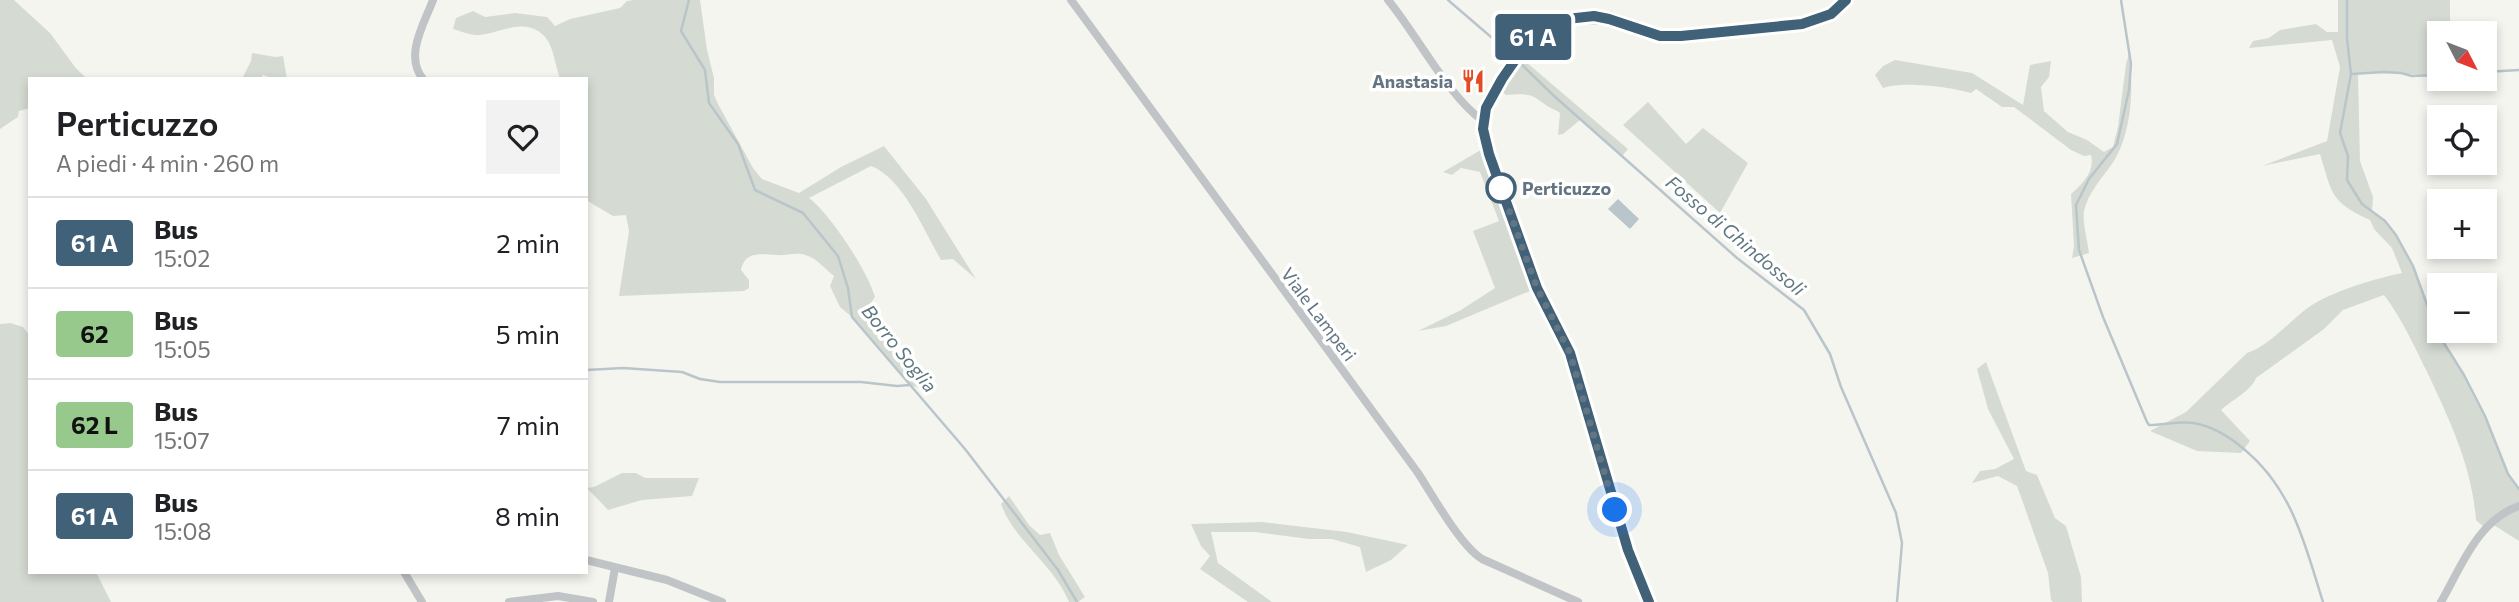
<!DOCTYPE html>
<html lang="it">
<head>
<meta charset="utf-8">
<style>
  :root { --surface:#fff; --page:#f2f2f2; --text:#202124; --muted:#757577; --line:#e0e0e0 }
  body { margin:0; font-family:Commissioner,sans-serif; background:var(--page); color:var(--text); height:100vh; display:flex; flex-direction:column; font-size:26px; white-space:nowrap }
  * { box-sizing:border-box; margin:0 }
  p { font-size:23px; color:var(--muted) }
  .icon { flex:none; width:38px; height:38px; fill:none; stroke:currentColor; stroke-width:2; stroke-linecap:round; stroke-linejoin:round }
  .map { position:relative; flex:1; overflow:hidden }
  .side { position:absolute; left:28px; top:77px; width:560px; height:497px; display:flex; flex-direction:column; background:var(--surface); border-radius:0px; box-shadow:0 4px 10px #0003 }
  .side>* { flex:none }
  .badge { padding:0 14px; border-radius:5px; font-size:24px; line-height:46px }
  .needle { width:46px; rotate:132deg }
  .controls { position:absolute; left:2427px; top:21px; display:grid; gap:14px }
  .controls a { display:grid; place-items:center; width:70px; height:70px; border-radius:0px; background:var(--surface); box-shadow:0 4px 10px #0003; font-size:35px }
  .you { position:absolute; width:35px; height:35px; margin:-18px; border:5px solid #fff; border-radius:50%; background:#1a73e8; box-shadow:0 0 0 10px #1a73e833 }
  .map>.badge { position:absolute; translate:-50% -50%; box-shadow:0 0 0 4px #fff }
  .round { display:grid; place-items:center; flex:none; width:74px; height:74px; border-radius:0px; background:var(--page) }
  .headline { display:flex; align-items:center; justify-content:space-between; height:119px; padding:0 28px }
  h1 { font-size:33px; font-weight:600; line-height:52px }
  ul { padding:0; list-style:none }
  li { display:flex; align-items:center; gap:21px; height:91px; padding:0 28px; border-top:2px solid var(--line) }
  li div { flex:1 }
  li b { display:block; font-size:26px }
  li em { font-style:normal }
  li .badge { min-width:77px; font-weight:700; text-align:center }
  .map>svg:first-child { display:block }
</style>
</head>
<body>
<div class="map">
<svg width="2519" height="602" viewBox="0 0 2519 602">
  <rect width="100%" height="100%" fill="#f5f5f0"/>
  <path fill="#d5dbd2" d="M 0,0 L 14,0 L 50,33 L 75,67 L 87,79 L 30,79 L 30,108 L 19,111 L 18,117 L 0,129 Z
    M 634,0 L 700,0 L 707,50 L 714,78 L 714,95 L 718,104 L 753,168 L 762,179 L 799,193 L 841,167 L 884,146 L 926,199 L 976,279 L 953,259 L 941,260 C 924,231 903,178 871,166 L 809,198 C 831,215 867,270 875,297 L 865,311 L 866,318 L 923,389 L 910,385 L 852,317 L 840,307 L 830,286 L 834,276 C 826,270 817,259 808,256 C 797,251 787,256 776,255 C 760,254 745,251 741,270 L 749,280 L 749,288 L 744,291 L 619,296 L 629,231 L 626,215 L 613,216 L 586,200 L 586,79 L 560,79 C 556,68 554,51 548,41 C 528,12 497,36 475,35 C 468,34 460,31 453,29 L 456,18 L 473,11 L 485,17 L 515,13 L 547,17 L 555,26 L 570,19 L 620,8 L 627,1 Z
    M 2338,0 L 2450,0 L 2450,33 L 2440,33 L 2439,75 C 2412,76 2386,71 2358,74 L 2360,161 L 2373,197 L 2372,212 L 2385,221 L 2396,235 L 2413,266 L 2437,332 L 2464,375 L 2485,416 L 2508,474 L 2519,489 L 2519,541 L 2492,524 L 2486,529 L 2476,520 C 2472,468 2451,423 2429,376 C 2415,348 2403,320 2384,295 L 2343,310 L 2324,329 L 2256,378 C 2251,391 2232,400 2221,410 L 2250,441 L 2241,453 L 2197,451 L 2150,431 L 2186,412 L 2247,353 C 2271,345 2289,321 2309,307 C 2330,292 2377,278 2402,273 L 2392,248 L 2374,229 L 2370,220 C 2330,202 2332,193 2320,154 L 2262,166 L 2327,141 L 2340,67 L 2332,40 L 2249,48 L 2253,41 L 2269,38 L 2280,30 L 2316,24 L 2327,32 L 2338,32 Z
    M 252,53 L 275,57 L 283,56 L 287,79 L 274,79 L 263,75 L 260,79 L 242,79 L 251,61 Z
    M 2129,54 C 2134,88 2132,134 2112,164 C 2102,178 2088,193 2084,211 C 2082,223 2088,241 2089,253 L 2072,258 L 2074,246 L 2071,194 C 2083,183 2095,172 2091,155 L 2084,156 L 2071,150 L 2014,107 L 2002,107 L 1976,89 L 1971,93 C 1950,87 1903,81 1883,88 L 1875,75 L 1883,66 L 1895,60 L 1972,73 L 2023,105 L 2030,65 L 2051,61 L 2049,77 L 2041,87 L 2044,111 L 2068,132 L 2087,140 L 2104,152 L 2113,147 L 2118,127 L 2126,64 Z
    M 1518,55 L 1628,149 L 1622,156 L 1580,120 L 1563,134 L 1558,135 L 1560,113 L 1557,111 C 1531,99 1541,92 1506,95 L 1497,87 Z
    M 1648,102 L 1686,144 L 1703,128 L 1748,163 L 1720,213 L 1623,125 Z
    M 1486,147 L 1537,288 L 1446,326 L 1418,331 L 1461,310 L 1495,288 L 1473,231 L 1499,221 L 1480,172 L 1461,168 L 1452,175 L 1443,172 Z
    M 10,323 L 23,327 L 30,336 L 30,572 L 96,572 L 111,602 L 0,602 L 0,324 Z
    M 1986,362 L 2026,471 L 2037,475 L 2055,518 L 2066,526 L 2081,577 L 2082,602 L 2053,602 L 2051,600 L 2048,573 L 2017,486 L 1998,476 L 1972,483 L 1980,471 L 1995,469 L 2014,459 L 1988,409 L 1977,369 Z
    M 622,473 L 636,473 L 645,478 L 699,478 L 692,496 L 642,500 L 608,510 L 587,488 L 594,487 Z
    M 1009,496 L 1029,525 L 1040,535 L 1050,533 L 1059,555 L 1085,597 L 1078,602 L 1069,602 C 1053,563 1014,541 1001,504 Z
    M 1262,522 L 1347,532 L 1408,545 L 1391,560 L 1366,572 L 1360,547 L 1332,539 L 1309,539 L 1255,532 L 1211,532 L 1218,563 L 1272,602 L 1248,602 L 1200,569 L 1210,556 L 1201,546 L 1191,524 Z"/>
  <path fill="#b9c5ca" d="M 1618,199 L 1639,219 L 1630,229 L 1608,209 Z"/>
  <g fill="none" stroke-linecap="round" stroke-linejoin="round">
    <path stroke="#b9c5ca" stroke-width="2.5" d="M 689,0 L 681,31 L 705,70 L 709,103 L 738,144 L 755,190 L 803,213 L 838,256 L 848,288 L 852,317 L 965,449 L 1058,570 L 1077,602
      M 1448,0 L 1512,55
      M 2121,0 L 2131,64 L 2129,90 L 2117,144 L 2089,179 L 2076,205 L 2079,250 L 2103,317 L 2147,422 L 2149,425 C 2164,425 2178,421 2193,423 C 2213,426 2230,437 2245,450 C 2293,490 2305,545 2323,602
      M 2347,0 L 2347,38 L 2351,74 L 2340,133 L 2348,156 L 2347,180 L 2362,204 L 2385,221 L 2396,235 L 2413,266 L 2437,332 L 2464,375 L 2485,416 L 2508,474 L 2519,489
      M 1519,62 L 1553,95 L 1737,258 L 1804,310 L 1830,354 L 1841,387 L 1896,513 L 1902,543 L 1897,602
      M 2485,72 L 2519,70
      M 2351,74 L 2384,72 L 2401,73 L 2412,76 L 2440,75
      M 586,370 L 623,368 L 682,372 L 700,379 L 720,382 L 861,382 L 897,386 L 910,385"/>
    <g stroke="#b2b8bc" stroke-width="14">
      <path id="secondary" d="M 1649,602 L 1628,550 L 1570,353 L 1537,288 L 1489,154 L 1483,129 L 1486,108 L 1502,79 L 1529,40 L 1553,24 L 1567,19 L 1581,17 L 1609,18 L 1660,36 L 1681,36 L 1802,24 L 1831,14 L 1846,0"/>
    </g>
    <path stroke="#c0c4c7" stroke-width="8" d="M 1071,0 L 1418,473 C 1433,496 1460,545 1482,559 L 1578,602
      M 1388,0 C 1417,35 1448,96 1483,121
      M 423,79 C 404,56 424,24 433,0
      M 586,560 L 667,580 L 722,602
      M 404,572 L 422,602
      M 509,602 L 558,596 L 593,602
      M 609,602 L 615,568
      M 2441,602 C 2461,567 2478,520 2519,506"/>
    <use href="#secondary" stroke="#fff" stroke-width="12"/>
  </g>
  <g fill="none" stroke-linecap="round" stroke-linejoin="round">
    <g stroke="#fff" stroke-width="16">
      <path id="line" d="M 1649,602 L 1628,550 L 1570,353 L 1537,288 L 1489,154 L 1483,129 L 1486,108 L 1502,79 L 1529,40 L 1553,24 L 1567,19 L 1594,16 L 1609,19 L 1660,36 L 1681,36 L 1802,24 L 1831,14 L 1846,0"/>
    </g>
    <use href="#line" stroke="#406178" stroke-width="10"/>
    <path stroke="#637582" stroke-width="7" stroke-dasharray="0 12.6" d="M 1501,188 L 1537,288 L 1570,353 L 1615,510"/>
  </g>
  <defs>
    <g id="restaurant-bare" transform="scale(1.89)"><path d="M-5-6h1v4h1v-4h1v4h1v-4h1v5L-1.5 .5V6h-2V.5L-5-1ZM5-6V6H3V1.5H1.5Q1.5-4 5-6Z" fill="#e34b22" stroke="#fff" stroke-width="2.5" paint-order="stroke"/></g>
  </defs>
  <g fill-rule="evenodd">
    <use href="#restaurant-bare" x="1473" y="81"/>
  </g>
  <circle fill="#fff" stroke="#406178" stroke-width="3.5" cx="1501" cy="188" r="14"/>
  <g text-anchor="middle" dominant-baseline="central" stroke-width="7" stroke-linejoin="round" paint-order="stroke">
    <g font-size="18" font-weight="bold" fill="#637582" stroke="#fff" text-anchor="end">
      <text x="1453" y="81">Anastasia</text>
    </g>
    <g font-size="18" font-weight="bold" fill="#637582" stroke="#fff" text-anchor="start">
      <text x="1522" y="188">Perticuzzo</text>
    </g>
    <g font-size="18" fill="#637582" stroke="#fff">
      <text transform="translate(1319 314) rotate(53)">Viale Lamperi</text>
    </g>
    <g font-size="19" font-style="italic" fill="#5f777f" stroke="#fff">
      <text transform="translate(1736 235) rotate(40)">Fosso di Ghindossoli</text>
      <text transform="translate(900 348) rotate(51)">Borro Soglia</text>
    </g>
  </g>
</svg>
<div class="controls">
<a><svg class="needle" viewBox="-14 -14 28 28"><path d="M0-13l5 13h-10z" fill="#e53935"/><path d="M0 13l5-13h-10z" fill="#757577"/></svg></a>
<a><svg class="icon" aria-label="locate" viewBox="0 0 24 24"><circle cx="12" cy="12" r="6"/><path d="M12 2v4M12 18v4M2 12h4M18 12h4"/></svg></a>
<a>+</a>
<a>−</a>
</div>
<div class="you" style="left:1615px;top:510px"></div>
<b class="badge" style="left:1533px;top:37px;background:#406178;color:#fff">61 A</b>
<section class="side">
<div class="headline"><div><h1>Perticuzzo</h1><p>A piedi · 4 min · 260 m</p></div><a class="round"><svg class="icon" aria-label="heart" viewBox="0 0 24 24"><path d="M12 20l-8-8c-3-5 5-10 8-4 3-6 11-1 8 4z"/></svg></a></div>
<ul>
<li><span class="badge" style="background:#406178;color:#fff">61 A</span><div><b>Bus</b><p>15:02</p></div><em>2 min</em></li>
<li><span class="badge" style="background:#97c98d;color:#111">62</span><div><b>Bus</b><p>15:05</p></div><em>5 min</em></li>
<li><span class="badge" style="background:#97c98d;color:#111">62 L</span><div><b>Bus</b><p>15:07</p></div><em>7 min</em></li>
<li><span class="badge" style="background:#406178;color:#fff">61 A</span><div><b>Bus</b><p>15:08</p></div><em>8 min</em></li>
</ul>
</section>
</div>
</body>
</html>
